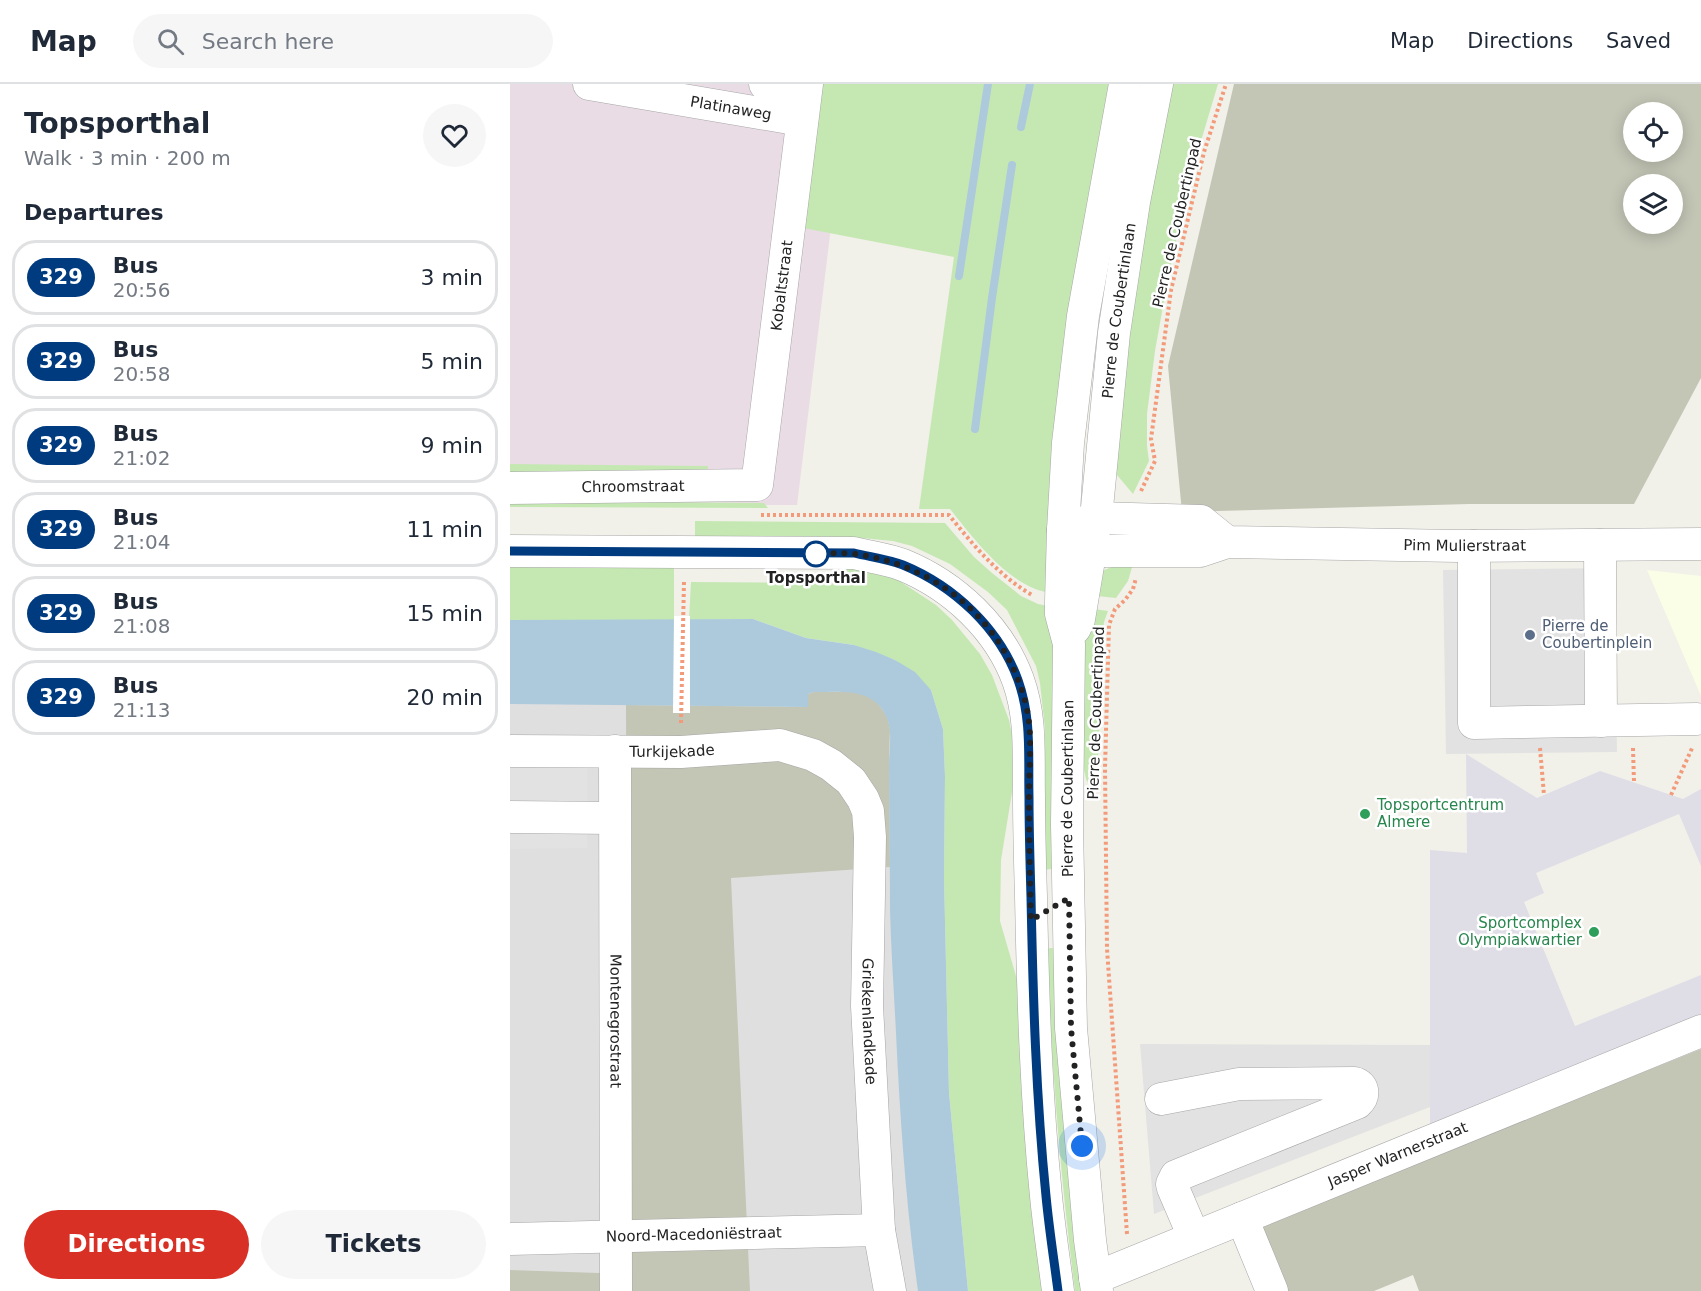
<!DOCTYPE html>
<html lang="en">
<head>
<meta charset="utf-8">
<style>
  :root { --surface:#fff; --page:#f6f6f7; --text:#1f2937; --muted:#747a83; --line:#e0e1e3; --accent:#d93025 }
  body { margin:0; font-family:"DejaVu Sans",sans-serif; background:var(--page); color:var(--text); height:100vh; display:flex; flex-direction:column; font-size:22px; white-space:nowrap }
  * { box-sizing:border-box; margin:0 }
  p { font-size:20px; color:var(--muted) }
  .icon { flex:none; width:33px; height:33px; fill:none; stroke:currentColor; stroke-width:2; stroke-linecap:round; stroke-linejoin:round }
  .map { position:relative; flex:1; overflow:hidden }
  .drawer { display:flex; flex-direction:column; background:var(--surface); width:510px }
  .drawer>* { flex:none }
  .badge { padding:0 12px; border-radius:20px; font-size:21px; line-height:39px }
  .fabs { position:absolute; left:1113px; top:18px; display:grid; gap:12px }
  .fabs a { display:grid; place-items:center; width:60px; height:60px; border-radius:50%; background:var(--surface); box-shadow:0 3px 15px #0003; font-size:30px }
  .you { position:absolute; width:30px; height:30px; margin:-15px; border:4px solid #fff; border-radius:50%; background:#1a73e8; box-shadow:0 0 0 9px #1a73e833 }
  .map>.badge { position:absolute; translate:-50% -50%; box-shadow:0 0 0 3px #fff }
  h2 { padding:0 24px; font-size:22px; line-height:54px }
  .round { display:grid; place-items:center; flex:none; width:63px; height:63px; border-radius:32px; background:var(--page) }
  .head { display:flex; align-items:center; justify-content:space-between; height:102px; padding:0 24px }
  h1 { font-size:28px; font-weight:800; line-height:45px }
  .action { display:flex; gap:12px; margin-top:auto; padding:12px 24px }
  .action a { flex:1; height:69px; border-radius:36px; background:var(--accent); color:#fff; font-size:24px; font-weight:800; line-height:69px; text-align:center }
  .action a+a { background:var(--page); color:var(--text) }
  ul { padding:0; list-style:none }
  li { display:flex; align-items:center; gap:18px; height:75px; margin:0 12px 9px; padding:0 12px; border:3px solid var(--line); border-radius:24px }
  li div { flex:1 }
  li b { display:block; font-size:22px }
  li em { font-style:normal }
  li .badge { min-width:66px; font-weight:700; text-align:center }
  header { display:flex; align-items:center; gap:36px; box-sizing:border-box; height:84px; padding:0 30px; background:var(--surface); border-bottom:2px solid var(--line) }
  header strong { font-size:28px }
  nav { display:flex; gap:33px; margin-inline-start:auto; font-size:21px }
  .search { width:420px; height:54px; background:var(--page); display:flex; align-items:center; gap:15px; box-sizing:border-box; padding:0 21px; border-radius:33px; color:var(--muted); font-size:22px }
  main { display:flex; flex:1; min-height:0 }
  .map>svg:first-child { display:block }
</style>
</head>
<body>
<header>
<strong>Map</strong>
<div class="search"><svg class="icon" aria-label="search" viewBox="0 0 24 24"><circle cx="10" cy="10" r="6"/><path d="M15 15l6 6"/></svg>Search here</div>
<nav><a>Map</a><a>Directions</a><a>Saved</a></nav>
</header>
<main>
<section class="drawer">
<div class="head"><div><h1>Topsporthal</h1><p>Walk · 3 min · 200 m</p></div><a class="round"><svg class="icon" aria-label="heart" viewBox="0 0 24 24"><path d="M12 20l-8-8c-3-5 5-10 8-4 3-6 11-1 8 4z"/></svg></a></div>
<h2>Departures</h2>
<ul>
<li><span class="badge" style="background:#003b80;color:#fff">329</span><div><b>Bus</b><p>20:56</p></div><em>3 min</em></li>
<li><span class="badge" style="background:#003b80;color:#fff">329</span><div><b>Bus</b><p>20:58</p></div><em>5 min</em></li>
<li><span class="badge" style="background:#003b80;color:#fff">329</span><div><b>Bus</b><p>21:02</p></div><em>9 min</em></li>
<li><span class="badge" style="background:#003b80;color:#fff">329</span><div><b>Bus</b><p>21:04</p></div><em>11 min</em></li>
<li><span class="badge" style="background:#003b80;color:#fff">329</span><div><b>Bus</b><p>21:08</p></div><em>15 min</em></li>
<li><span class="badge" style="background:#003b80;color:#fff">329</span><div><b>Bus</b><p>21:13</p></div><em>20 min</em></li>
</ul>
<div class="action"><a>Directions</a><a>Tickets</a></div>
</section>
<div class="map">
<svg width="1191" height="1207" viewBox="0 0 1191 1207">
  <rect width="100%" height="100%" fill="#f1f0e9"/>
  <path fill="#e0dfdf" d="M 0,572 L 380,583 L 437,1207 L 0,1207 Z"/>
  <path fill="#eadce5" d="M 0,0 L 342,0 L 335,28 L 287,421 L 0,421 Z"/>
  <path fill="#fafee6" d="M 1137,486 L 1191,492 L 1191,612 Z"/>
  <path fill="#c3c6b5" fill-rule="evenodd" d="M 724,0 L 1191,0 L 1191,294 L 1124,420 L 959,420 L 672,428 L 658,282 ZM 1124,28 L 1162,28 L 1162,68 L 1124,68 ZM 1124,100 L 1162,100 L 1162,140 L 1124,140 Z
    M 304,608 L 345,608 L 354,611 L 363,615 L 369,621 L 377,632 L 380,645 L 379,672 L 380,783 L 221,794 L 240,1207 L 0,1207 L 0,1186 L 118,1190 L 116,621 L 298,623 L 298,610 Z
    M 1191,965 L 1191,1207 L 909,1207 L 903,1191 L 864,1207 L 775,1207 L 748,1142 Z"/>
  <path fill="#c5e8b3" d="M 312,0 L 600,0 L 588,58 L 568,179 L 543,509 C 502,506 464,455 440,425 L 409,425 L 444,173 L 288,143 Z
    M 659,0 L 708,0 L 688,67 L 673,125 L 659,189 L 645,267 L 637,330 L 637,362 L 639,377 L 623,410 L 602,385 L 617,257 Z
    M 0,380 L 198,382 L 198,392 L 0,392 Z
    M 0,417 L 254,419 L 258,424 L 0,423 Z
    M 185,437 L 435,439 L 464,473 L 482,489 L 511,512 L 528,520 L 544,523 L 546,784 L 535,786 L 535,645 L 530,599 L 526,582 L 497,526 L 478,508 L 440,480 L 402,462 L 383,457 L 352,454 L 205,454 L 185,455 Z
    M 623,480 L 618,497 L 606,514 L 577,511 L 589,488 L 602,483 Z
    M 164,482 L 164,536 L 0,536 L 0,483 L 137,483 Z
    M 337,484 L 349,485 L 373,490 L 388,496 L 426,521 L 442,536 L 470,570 L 482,591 L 499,636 L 504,660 L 504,696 L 491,776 L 490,837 L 508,899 L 535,1207 L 458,1207 L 439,1009 L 434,794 L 435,692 L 433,645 L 421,606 L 385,576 L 344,561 L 296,554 L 243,535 L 179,536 L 181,498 L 336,499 Z
    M 576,524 L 598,527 L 594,538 L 592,564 L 587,707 L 581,705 L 576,695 L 568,657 Z
    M 540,864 L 547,864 L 575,1207 L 565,1207 C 551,1097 542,987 537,876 L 538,865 Z"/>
  <path fill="#e2e2e2" d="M 1104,484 L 1107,668 L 936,670 L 933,486 Z
    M 77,682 L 77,764 L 0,765 L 0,683 Z
    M 630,960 L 920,961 L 920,1023 L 644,1130 Z"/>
  <path fill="#dfdee7" d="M 956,670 L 1027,714 L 1090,687 L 1173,715 L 1191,705 L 1191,782 L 1169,730 L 1026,789 L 1034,809 L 1014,818 L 1065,942 L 1191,891 L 1191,947 L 920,1057 L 920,766 L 957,769 Z"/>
  <path fill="#adcadc" d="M 243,535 L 296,554 L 344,561 L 366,568 L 385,576 L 405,588 L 421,606 L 433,645 L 435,692 L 434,794 L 439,1009 L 458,1207 L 408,1207 C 396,1122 390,1035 386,949 C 384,908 381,867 380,826 C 380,778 379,729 379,681 C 379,665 383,646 376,632 C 363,603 330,608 304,608 L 298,610 L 298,623 L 0,620 L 0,536 Z"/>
  <path fill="#fff" d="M 164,532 L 180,532 L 180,629 L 163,629 Z"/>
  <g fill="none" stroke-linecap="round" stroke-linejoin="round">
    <path stroke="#adcadc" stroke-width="8" d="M 511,43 L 520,0
      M 449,192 L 478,0
      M 465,345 L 482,214 L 502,81"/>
    <g stroke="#a6a6a6" stroke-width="33">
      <g id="minor">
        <path id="s1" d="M 79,0 L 291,36"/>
        <path d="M 255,0 L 295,6"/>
        <path id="s2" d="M 0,404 L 247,401 L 297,0"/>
        <path id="s3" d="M 717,458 L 691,437 L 586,434 L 553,446 L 580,467 L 690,467 L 717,458 L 948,462 L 1191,460"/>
        <path d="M 1090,461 L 1091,637"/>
        <path d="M 964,462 L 964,639 L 1187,635"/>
        <path d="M 0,467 L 344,469 C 360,473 377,475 393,481 C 444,502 489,544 508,596 C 522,635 518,673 519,713 C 519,746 520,780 521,813 C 523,913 526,1013 536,1112 C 539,1144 544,1175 548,1207"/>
        <path id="s4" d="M 565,544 L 569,535 L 586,434 L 604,249 L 624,118 L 647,0"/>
        <path id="s5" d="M 0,667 L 171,668 L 270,661 L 303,671 L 321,681 L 341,697 L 353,715 L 358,727 L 360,753 L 357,922 L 369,1146 L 380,1207"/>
        <path id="s6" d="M 105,667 L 106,1207"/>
        <path d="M 0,733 L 104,734"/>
        <path d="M 651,1015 L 729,1000 L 844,999 C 854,1001 855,1012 847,1019 L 666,1092 L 662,1100 L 663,1104 L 684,1153"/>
        <path d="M 732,1134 L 762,1207"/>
        <path id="s7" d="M 0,1155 L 369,1146"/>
        <path id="s8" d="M 585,1194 L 1191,947"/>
        <path id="s9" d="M 587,1207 L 580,1156 L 561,944 L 557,741 L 559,560 L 551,530 L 551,517 L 553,446 L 558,359 L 573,232 L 615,0"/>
      </g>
    </g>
    <path stroke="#f29a7a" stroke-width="4" stroke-dasharray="3 3" stroke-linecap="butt" d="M 631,407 L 645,377 L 641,355 L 661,206 L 694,68 L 716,0
      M 251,431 L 439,431 C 464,462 488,491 522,511
      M 171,639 L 174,497
      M 1030,664 L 1034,711
      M 1123,664 L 1124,698
      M 1161,711 L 1183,662
      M 617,1150 L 597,865 L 595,684 L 599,541 L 605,525 L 615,516 L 623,505 L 626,494"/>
    <use href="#minor" stroke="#fff" stroke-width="32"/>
  </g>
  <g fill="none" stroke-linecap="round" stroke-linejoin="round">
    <g stroke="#fff" stroke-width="14">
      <path id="line" d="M 0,467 L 344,469 C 360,473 377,475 393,481 C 444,502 489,544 508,596 C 522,635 518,673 519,713 C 519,746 520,780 521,813 C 523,913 526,1013 536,1112 C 539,1144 544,1176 548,1207"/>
    </g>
    <use href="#line" stroke="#003b80" stroke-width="9"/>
    <path stroke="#222" stroke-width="6" stroke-dasharray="0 10.8" d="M 306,470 L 304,470 C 318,470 332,468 345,470 C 428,481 496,539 516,621 C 523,651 519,682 519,712 C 519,753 520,795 521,836 L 559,814 L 561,944 L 572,1062"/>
  </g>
  <circle fill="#fff" stroke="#003b80" stroke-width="3" cx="306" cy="470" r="12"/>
  <circle fill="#5c6f8a" stroke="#fff" stroke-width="2" cx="1020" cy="551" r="6"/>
  <g fill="#2e9e5b" stroke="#fff" stroke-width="2">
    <circle cx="855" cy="730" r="6"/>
    <circle cx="1084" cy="848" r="6"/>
  </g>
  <g text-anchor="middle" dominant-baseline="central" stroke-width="5" stroke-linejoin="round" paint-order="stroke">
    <g font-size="15" fill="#222" stroke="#fff">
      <text stroke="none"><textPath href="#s1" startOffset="144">Platinaweg</textPath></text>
      <text transform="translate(667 139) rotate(-77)">Pierre de Coubertinpad</text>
      <text stroke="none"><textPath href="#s2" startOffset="448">Kobaltstraat</textPath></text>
      <text stroke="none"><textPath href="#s4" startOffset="321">Pierre de Coubertinlaan</textPath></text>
      <text stroke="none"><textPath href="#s2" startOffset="123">Chroomstraat</textPath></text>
      <text stroke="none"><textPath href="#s3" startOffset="584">Pim Mulierstraat</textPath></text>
      <text transform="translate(586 629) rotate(-88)">Pierre de Coubertinpad</text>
      <text stroke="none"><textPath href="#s5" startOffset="162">Turkijekade</textPath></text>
      <text stroke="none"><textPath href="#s9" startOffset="504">Pierre de Coubertinlaan</textPath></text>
      <text stroke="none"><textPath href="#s6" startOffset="270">Montenegrostraat</textPath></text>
      <text stroke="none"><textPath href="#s5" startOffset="596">Griekenlandkade</textPath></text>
      <text stroke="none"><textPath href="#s8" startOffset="327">Jasper Warnerstraat</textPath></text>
      <text stroke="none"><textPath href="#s7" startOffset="184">Noord-Macedoniëstraat</textPath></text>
    </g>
    <g font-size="15" font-weight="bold" fill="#222" stroke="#fff">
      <text x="306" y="494">Topsporthal</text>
    </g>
    <g font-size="15" fill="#4e5e75" stroke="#fff" text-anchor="start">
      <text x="1032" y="542">Pierre de<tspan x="1032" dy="17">Coubertinplein</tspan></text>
    </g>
    <g font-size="15" fill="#27864d" stroke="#fff" text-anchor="start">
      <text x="867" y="721">Topsportcentrum<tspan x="867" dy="17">Almere</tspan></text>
      <text x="1072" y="839" text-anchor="end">Sportcomplex<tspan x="1072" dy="17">Olympiakwartier</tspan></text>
    </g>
  </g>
</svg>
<div class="fabs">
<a><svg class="icon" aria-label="locate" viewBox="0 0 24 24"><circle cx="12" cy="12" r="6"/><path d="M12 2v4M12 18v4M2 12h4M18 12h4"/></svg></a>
<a><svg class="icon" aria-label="layers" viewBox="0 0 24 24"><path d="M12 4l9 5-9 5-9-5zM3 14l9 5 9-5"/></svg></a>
</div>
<div class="you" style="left:572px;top:1062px"></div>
</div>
</main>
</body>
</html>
